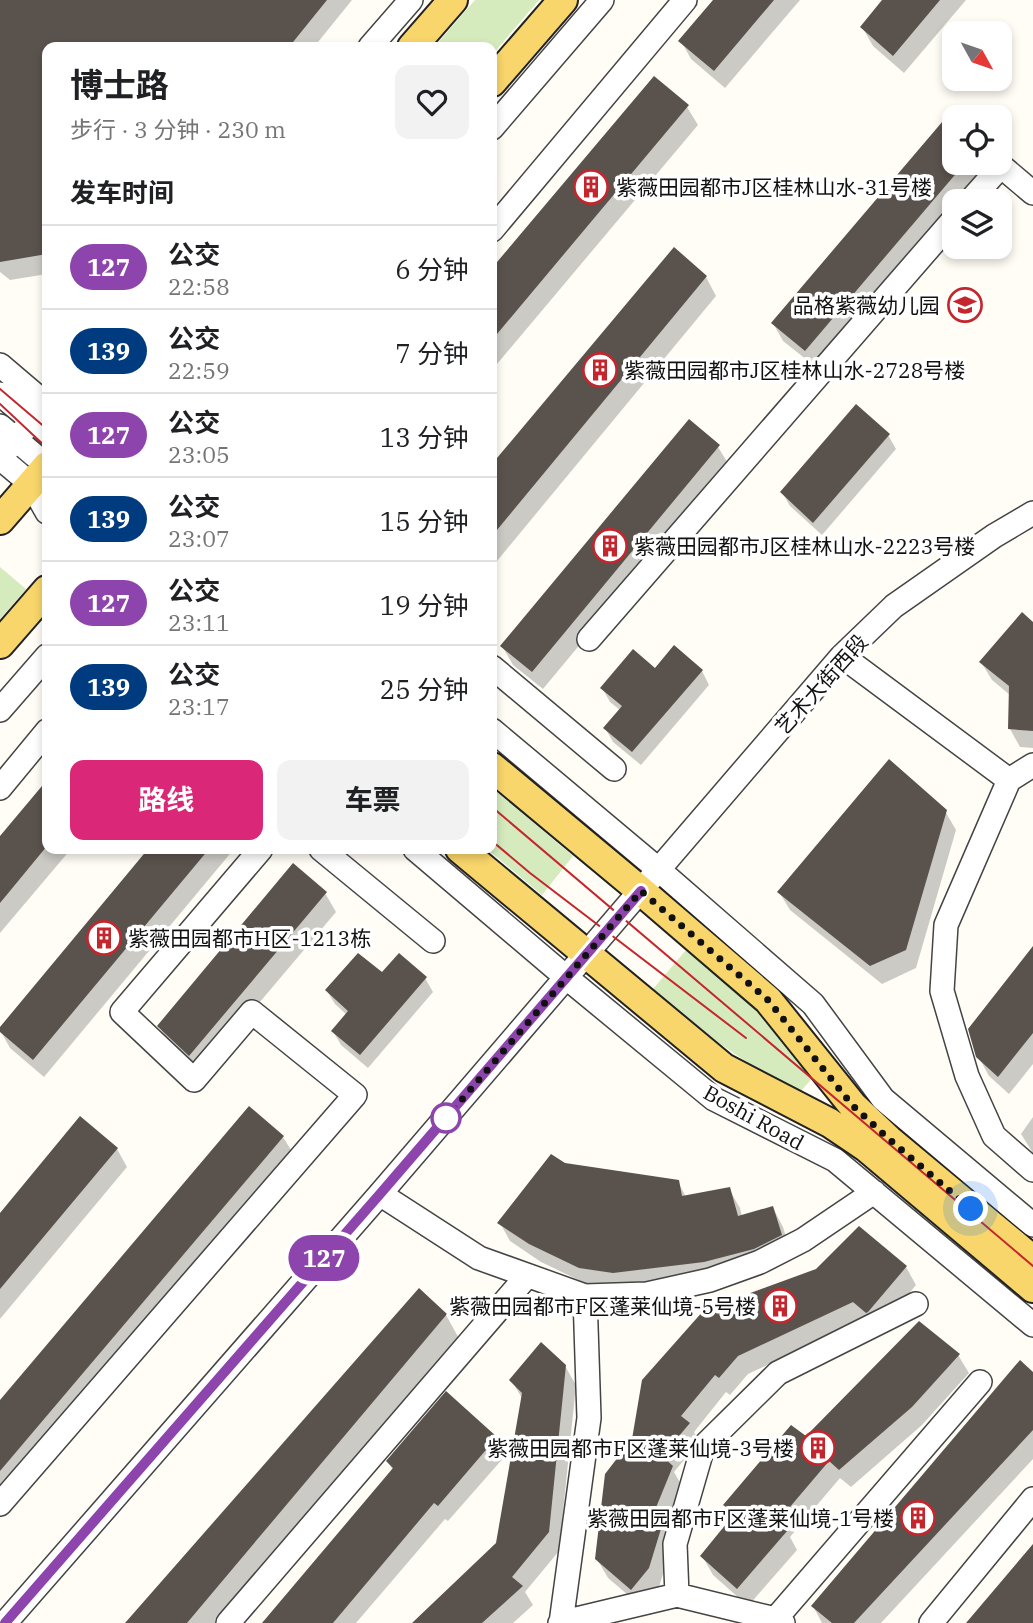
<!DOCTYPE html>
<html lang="zh">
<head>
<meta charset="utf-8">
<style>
  :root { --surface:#fff; --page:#f2f2f2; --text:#202124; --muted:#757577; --line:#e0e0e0; --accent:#db2777 }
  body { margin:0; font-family:"IBM Plex Serif","Noto Sans SC",serif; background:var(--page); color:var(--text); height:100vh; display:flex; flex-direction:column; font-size:26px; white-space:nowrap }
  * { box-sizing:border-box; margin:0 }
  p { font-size:23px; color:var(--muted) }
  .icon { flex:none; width:38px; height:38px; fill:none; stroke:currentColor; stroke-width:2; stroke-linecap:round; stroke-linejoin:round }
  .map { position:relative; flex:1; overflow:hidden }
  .details { position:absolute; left:42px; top:42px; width:455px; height:812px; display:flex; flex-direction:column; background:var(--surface); border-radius:14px; box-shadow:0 4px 10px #0003 }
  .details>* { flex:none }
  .badge { padding:0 14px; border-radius:23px; font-size:24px; line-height:46px }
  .needle { width:46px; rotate:130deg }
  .buttons { position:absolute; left:942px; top:21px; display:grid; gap:14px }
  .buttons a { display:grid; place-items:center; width:70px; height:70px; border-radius:14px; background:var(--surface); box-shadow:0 4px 10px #0003; font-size:35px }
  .you { position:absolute; width:35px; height:35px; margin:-18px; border:5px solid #fff; border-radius:50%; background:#1a73e8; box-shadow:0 0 0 10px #1a73e833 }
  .map>.badge { position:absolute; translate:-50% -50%; box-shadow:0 0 0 4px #fff }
  h2 { padding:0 28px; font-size:26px; line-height:63px }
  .round { display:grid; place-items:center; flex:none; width:74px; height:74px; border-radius:14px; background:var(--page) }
  .headline { display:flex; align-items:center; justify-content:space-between; height:119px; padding:0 28px }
  h1 { font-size:33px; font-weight:700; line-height:52px }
  .button { display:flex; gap:14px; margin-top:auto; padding:14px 28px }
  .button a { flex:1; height:80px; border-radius:14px; background:var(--accent); color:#fff; font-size:28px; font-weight:700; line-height:80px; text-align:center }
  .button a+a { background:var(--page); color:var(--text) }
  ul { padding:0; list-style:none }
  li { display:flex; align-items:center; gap:21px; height:84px; padding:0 28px; border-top:2px solid var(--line) }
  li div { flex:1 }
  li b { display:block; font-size:26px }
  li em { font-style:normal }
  li .badge { min-width:77px; font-weight:700; text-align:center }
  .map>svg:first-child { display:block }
</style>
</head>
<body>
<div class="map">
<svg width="1033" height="1623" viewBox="0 0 1033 1623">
  <rect width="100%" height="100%" fill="#fffdf5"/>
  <path fill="#d5ebbd" d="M 475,0 L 539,0 L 492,55 L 492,47 L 434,47 Z
    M 0,567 L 26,589 L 0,619 Z
    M 492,788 L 573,856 L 542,895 L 487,849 L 492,849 Z
    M 686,950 L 751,1006 L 816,1074 L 799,1093 L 751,1065 L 719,1043 L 653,989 Z"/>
  <path fill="#0003" d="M 0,0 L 352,0 L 314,47 L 47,47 L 47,274 L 10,280 L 0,272 Z
    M 715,0 L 800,0 L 725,88 L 691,59 L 681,41 Z
    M 885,0 L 966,0 L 904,73 L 873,46 L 862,27 Z
    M 654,79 L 687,107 L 698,125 L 492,370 L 492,271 Z
    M 958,106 L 971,117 L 954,117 L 954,163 L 991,163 L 958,201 L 954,201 L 954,207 L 817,368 L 783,341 L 773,323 Z
    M 674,250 L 706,277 L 716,296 L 492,567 L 492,467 Z
    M 888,435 L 896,449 L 822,535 L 790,506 L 782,492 Z
    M 718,447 L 729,465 L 543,689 L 513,665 L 502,646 Z
    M 1033,624 L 1033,748 L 1020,747 L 1010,729 L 1010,695 L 992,680 L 981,662 Z
    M 655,670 L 702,671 L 709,685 L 641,765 L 613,742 L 605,728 L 620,710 L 610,702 L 602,688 Z
    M 47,782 L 47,849 L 71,849 L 0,933 L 0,839 Z
    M 945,811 L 956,830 L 916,968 L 882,984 L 790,910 L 779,892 Z
    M 150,849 L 234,849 L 44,1077 L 10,1048 L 0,1030 Z
    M 325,893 L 336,912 L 200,1073 L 170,1045 L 159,1026 Z
    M 1033,949 L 1033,1064 L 1009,1094 L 989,1076 L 978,1056 Z
    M 382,975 L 425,978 L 433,992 L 368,1068 L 341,1045 L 333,1031 L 347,1015 L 335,1004 L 327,991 Z
    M 1033,1117 L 1033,1153 L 1021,1134 Z
    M 283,1137 L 294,1155 L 0,1501 L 0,1403 Z
    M 117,1149 L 127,1167 L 0,1319 L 0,1216 Z
    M 565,1165 L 678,1182 L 686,1197 L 729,1189 L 740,1208 L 742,1217 L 773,1208 L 783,1227 L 791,1254 L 715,1280 L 591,1286 L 541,1262 L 510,1241 L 500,1223 Z
    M 906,1267 L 916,1285 L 878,1331 L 865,1319 L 748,1374 L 730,1395 L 726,1392 L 694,1432 L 699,1442 L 674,1472 L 682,1486 L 666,1525 L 674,1538 L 659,1587 L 642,1607 L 608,1578 L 597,1559 L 633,1440 L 644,1381 Z
    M 419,1291 L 446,1315 L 461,1342 L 224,1623 L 127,1623 Z
    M 958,1355 L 969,1373 L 922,1425 L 851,1487 L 840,1478 L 790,1537 L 797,1550 L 748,1606 L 713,1575 L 702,1556 L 733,1518 L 725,1505 L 806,1438 Z
    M 565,1366 L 576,1385 L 559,1551 L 525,1592 L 533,1605 L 513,1623 L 414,1623 L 497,1544 L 522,1398 L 511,1380 Z
    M 1033,1374 L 1033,1459 L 881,1623 L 822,1623 L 813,1606 Z
    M 496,1438 L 506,1455 L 448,1521 L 445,1519 L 356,1623 L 265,1623 L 393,1470 L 388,1462 Z"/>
  <path fill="#5a524d" d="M 0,0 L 327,0 L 289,47 L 47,47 L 47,254 L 0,262 Z
    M 713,0 L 774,0 L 714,71 L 678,41 Z
    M 882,0 L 940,0 L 893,56 L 860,27 Z
    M 654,76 L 689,105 L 492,340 L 492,268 Z
    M 954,108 L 954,163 L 965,163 L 805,351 L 771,323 Z
    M 674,247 L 707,276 L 492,536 L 492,464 Z
    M 856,404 L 890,434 L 813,523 L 780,492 Z
    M 689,419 L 720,445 L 532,672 L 500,646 Z
    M 1022,612 L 1033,622 L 1033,731 L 1008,729 L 1009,686 L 979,662 Z
    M 674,645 L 703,670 L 632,752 L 603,728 L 622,706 L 600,688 L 633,649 L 655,668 Z
    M 889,759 L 947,810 L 906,950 L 870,966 L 777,892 Z
    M 47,780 L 47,846 L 0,903 L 0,836 Z
    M 148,849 L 209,849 L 33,1060 L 0,1032 L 0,1027 Z
    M 293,863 L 327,892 L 189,1056 L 157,1026 Z
    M 1033,946 L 1033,1033 L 998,1077 L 976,1057 L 968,1029 Z
    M 358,953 L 382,972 L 399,953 L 427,977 L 360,1055 L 331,1031 L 348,1011 L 325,990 Z
    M 249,1106 L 284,1136 L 0,1471 L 0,1400 Z
    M 80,1116 L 118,1148 L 0,1289 L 0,1213 Z
    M 551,1154 L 565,1163 L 679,1180 L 682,1196 L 730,1187 L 738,1216 L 773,1206 L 782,1235 L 754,1249 L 704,1262 L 613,1273 L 579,1268 L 529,1244 L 497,1223 Z
    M 859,1226 L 907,1266 L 868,1312 L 866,1313 L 853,1302 L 738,1356 L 719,1378 L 715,1375 L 681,1416 L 690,1423 L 662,1456 L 673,1466 L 655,1510 L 664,1519 L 649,1568 L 631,1590 L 595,1559 L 605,1474 L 632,1439 L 642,1380 L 704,1310 L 816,1269 Z
    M 419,1288 L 447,1314 L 187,1623 L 125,1623 Z
    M 919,1321 L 960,1354 L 912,1407 L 839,1470 L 829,1461 L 778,1521 L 788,1530 L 737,1589 L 700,1556 L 735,1513 L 723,1505 L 791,1425 L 806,1436 Z
    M 541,1342 L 566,1365 L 549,1532 L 512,1577 L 523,1586 L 482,1623 L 412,1623 L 496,1543 L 522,1393 L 509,1380 Z
    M 1020,1360 L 1033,1372 L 1033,1430 L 854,1623 L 832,1623 L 811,1606 Z
    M 446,1391 L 497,1437 L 438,1506 L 434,1503 L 333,1623 L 262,1623 L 393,1468 L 386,1461 Z
    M 1033,1544 L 1033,1623 L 966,1623 Z"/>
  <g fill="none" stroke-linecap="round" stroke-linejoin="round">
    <g stroke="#444" stroke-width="26">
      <path id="minor" d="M 370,47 L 411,0
        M 492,128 L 602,0
        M 970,201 L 1001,166 L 1033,193
        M 492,230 L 685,0
        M 0,365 L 47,405
        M 0,394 L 47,433
        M 0,426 L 47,466
        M 0,458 L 31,484 L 47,512
        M 0,458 L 47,403
        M 589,639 L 954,219
        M 842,656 L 1009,780
        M 492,667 L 614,769
        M 0,710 L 47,656
        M 492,730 L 659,870 L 813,1004 L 883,1099 L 1033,1225
        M 1033,765 L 1009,780 L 946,925 L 942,991 L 967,1076 L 994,1136 L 1033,1170
        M 0,788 L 47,731
        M 321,849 L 433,941
        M 415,849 L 567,978 L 714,1099 L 835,1160 L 1033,1325
        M 380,1194 L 479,1258 L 585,1296 L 647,1294 L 710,1280 L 760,1262 L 803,1240 L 874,1192
        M 0,1504 L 355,1095 L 252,1012 L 194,1080 L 122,1012 L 261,849
        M 677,1595 L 675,1544 L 703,1447 L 778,1373 L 916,1304
        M 5,1623 L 380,1194 L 842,656 L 894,606 L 994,536 L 1033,513
        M 228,1623 L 527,1276
        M 560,1623 L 677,1595 L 775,1619 L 783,1623
        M 561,1623 L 589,1418 L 585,1296
        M 772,1623 L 980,1382
        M 931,1623 L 1033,1499"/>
    </g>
    <g stroke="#222" stroke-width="32">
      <path id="major" d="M 412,47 L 453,0
        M 492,82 L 563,0
        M 0,520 L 47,466
        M 0,644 L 47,590
        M 492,767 L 641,891 L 768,1000 L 853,1106 L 889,1140 L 1033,1260
        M 460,849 L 724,1068 L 830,1123 L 867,1148 L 1033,1288"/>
    </g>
    <use href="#minor" stroke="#fff" stroke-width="23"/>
    <use href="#major" stroke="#f9d66b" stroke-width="28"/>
    <path stroke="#c4262e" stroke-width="2" d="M 0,389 L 47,429
      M 0,404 L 47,448
      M 492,807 L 1033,1266
      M 492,841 L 530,873 L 746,1038"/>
  </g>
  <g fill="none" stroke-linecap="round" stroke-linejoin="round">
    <g stroke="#fff" stroke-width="16">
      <path id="line" d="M 5,1623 L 380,1194 L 641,891"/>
    </g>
    <use href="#line" stroke="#8e44ad" stroke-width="10"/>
    <path stroke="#111" stroke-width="7" stroke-dasharray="0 12.6" d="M 446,1118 L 641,891 L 768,1000 L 853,1106 L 890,1140 L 971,1209"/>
  </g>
  <defs>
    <g id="building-ring" transform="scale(1.75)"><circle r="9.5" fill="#fff" stroke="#c4262e" stroke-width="1.5"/><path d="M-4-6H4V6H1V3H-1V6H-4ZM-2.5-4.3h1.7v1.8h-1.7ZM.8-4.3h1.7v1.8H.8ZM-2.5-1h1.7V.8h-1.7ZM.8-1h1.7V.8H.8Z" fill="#c4262e"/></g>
    <g id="school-ring" transform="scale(1.75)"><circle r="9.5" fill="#fff" stroke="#c4262e" stroke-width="1.5"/><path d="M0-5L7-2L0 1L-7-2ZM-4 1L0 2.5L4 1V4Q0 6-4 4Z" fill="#c4262e"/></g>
  </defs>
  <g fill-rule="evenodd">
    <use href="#building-ring" x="591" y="187"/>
    <use href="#school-ring" x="965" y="305"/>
    <use href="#building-ring" x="600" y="370"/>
    <use href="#building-ring" x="610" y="546"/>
    <use href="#building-ring" x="104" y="938"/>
    <use href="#building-ring" x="780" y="1306"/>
    <use href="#building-ring" x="818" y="1448"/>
    <use href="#building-ring" x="918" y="1518"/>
  </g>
  <circle fill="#fff" stroke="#8e44ad" stroke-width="3.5" cx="446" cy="1118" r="14"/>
  <g text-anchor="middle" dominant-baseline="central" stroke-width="7" stroke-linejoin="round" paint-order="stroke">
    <g font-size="21" fill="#111" stroke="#fff" text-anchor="start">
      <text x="616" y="187">紫薇田园都市J区桂林山水-31号楼</text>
      <text x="940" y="305" text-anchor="end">品格紫薇幼儿园</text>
      <text x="624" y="370">紫薇田园都市J区桂林山水-2728号楼</text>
      <text x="634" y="546">紫薇田园都市J区桂林山水-2223号楼</text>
      <text x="128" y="938">紫薇田园都市H区-1213栋</text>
      <text x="756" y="1306" text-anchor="end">紫薇田园都市F区蓬莱仙境-5号楼</text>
      <text x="794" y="1448" text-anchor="end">紫薇田园都市F区蓬莱仙境-3号楼</text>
      <text x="894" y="1518" text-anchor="end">紫薇田园都市F区蓬莱仙境-1号楼</text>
    </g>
    <g font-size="21" fill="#111" stroke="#fff">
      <text transform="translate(821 684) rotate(-48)">艺术大街西段</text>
      <text transform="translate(754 1117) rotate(29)">Boshi Road</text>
    </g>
  </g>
</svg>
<div class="buttons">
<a><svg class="needle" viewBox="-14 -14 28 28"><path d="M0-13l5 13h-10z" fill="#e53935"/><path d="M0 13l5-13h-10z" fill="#757577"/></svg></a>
<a><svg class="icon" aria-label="locate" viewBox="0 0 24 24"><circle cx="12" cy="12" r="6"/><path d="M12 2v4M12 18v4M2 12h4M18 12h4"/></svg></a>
<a><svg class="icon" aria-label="layers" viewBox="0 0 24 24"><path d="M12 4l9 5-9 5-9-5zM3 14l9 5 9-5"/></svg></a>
</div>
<div class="you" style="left:971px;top:1209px"></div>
<b class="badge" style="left:324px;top:1258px;background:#8e44ad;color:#fff">127</b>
<section class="details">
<div class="headline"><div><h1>博士路</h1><p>步行 · 3 分钟 · 230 m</p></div><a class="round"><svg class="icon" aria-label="heart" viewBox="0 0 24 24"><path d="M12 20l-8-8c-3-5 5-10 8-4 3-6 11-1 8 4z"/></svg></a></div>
<h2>发车时间</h2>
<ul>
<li><span class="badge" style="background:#8e44ad;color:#fff">127</span><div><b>公交</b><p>22:58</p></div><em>6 分钟</em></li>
<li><span class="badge" style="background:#003b80;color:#fff">139</span><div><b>公交</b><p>22:59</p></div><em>7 分钟</em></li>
<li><span class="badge" style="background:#8e44ad;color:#fff">127</span><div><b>公交</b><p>23:05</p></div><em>13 分钟</em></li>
<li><span class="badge" style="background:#003b80;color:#fff">139</span><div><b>公交</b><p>23:07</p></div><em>15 分钟</em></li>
<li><span class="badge" style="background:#8e44ad;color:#fff">127</span><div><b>公交</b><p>23:11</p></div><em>19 分钟</em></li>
<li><span class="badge" style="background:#003b80;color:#fff">139</span><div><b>公交</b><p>23:17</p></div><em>25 分钟</em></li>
</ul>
<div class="button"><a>路线</a><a>车票</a></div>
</section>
</div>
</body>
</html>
